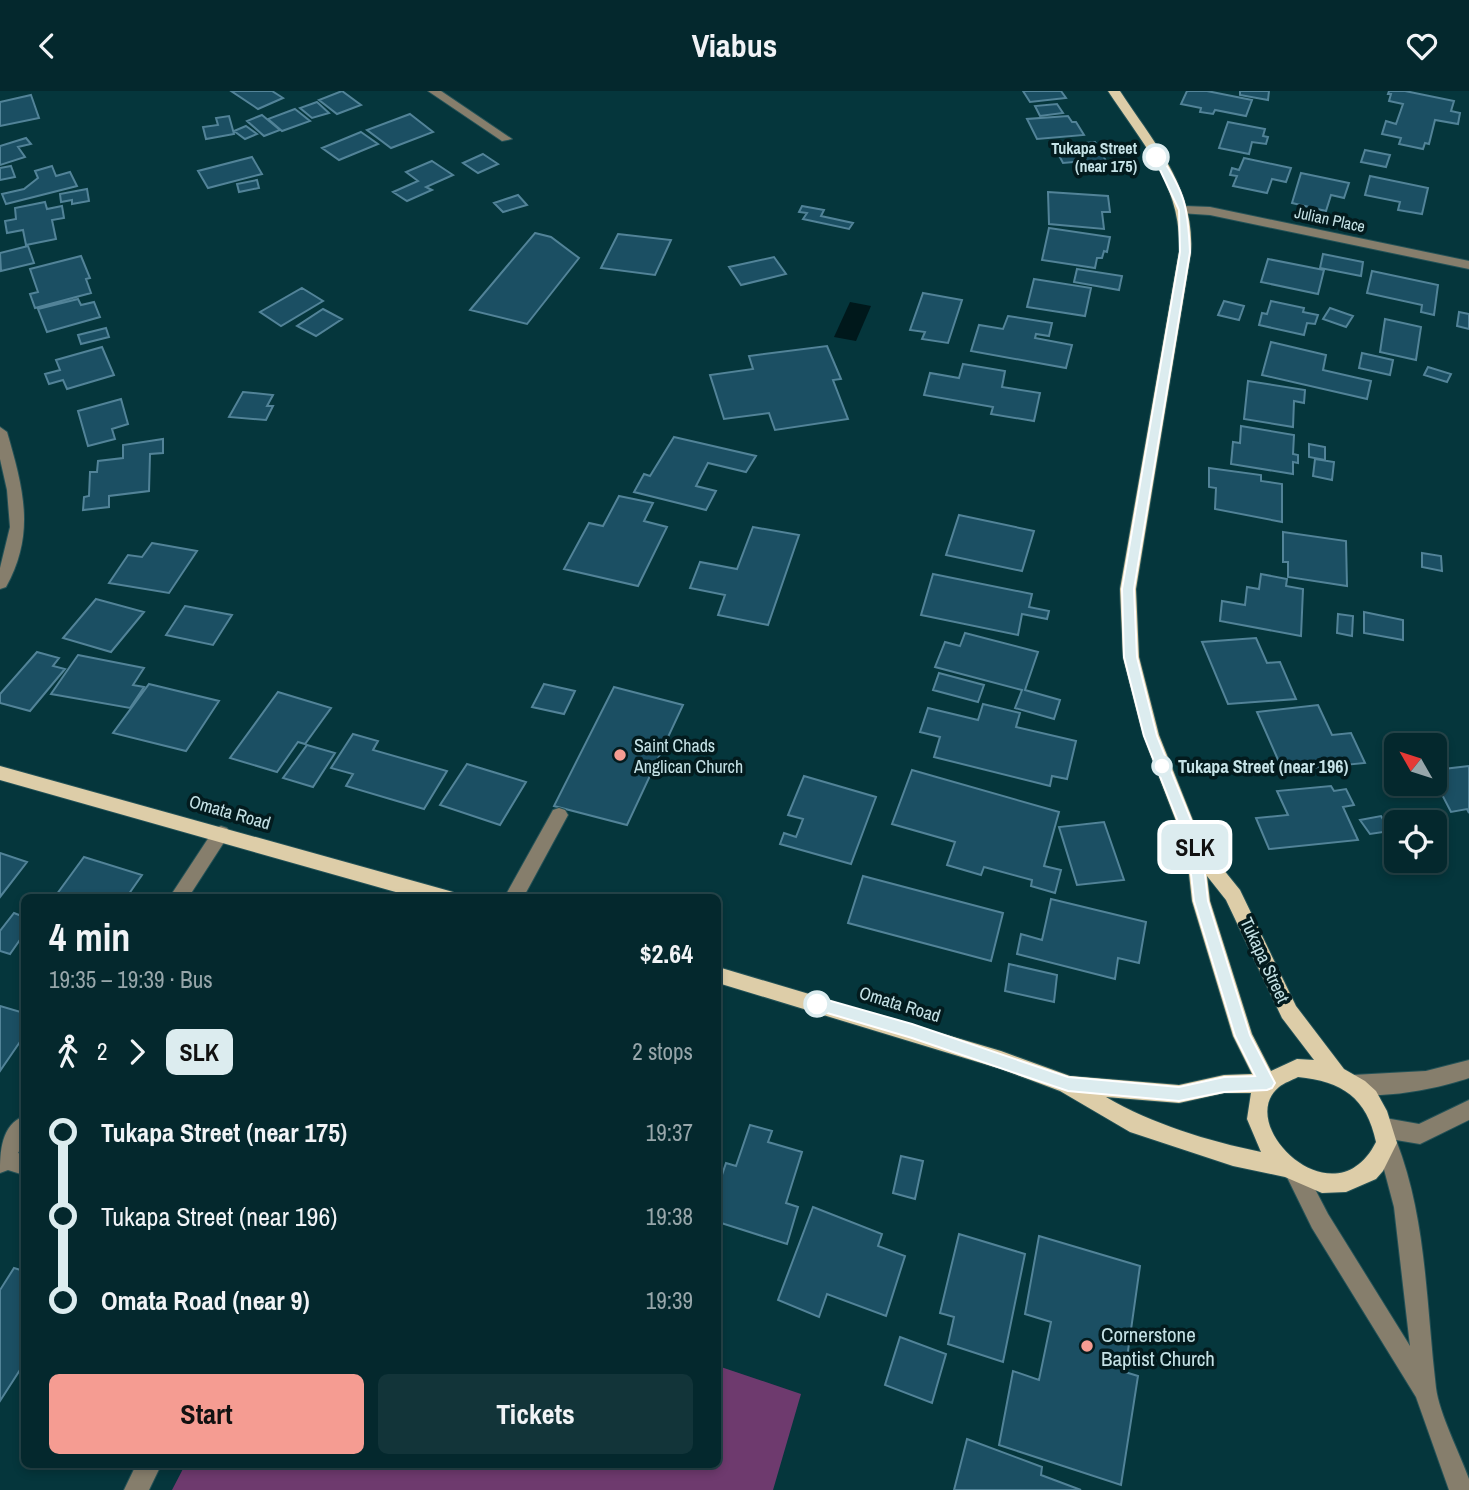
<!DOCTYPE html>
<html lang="en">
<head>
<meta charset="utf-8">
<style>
  :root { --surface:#04282d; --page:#123439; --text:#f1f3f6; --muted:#97a6aa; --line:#254449; --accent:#f59c92 }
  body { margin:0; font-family:"Archivo Narrow",sans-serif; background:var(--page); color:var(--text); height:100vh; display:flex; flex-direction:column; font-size:26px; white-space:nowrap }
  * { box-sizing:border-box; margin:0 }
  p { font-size:23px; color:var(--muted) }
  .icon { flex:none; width:38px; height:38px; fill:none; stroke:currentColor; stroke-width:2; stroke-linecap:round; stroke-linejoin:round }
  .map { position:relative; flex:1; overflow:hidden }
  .details { position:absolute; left:21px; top:803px; width:700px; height:574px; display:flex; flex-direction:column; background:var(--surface); border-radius:10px; box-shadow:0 4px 10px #0003,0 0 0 2px var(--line) }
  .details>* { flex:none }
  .badge { padding:0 14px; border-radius:10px; font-size:24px; line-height:46px }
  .needle { width:46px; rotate:309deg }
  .fabs { position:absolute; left:1384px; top:642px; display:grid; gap:14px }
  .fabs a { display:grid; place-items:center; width:63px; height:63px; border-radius:10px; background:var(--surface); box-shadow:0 4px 10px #0003,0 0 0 2px var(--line); font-size:35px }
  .map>.badge { position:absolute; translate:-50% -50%; box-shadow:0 0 0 4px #fff }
  .legs { display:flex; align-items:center; gap:10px; height:77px; padding:0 28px; font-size:23px }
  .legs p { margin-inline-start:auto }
  .headline { display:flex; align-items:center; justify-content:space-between; height:119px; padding:0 28px }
  h1 { font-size:38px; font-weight:700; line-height:52px }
  .cta { display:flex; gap:14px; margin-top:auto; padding:14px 28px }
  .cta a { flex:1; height:80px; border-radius:10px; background:var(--accent); color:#111; font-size:28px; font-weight:700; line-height:80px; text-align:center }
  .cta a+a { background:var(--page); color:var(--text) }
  ul { padding:0 28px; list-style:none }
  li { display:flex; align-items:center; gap:24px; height:84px; font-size:26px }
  li i { display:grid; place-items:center; width:10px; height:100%; margin:0 9px; background:currentColor }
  li i::after { content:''; width:18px; height:18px; margin:-9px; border:5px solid; border-radius:50%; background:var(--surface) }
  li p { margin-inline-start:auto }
  li:first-child i { background:linear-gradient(#0000 50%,currentColor 0) }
  li:last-child i { background:linear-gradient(currentColor 50%,#0000 0) }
  header { display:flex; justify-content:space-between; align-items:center; height:91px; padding:0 28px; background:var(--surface); font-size:32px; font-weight:700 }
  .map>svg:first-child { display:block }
</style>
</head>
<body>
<header><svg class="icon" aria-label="back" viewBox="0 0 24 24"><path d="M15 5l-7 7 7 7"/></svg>Viabus<svg class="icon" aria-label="heart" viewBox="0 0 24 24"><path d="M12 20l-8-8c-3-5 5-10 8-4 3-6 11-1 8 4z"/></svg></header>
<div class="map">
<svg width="1469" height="1399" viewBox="0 0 1469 1399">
  <rect width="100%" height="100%" fill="#05363c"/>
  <path fill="#6e3a6e" d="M 718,1275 L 801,1303 L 773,1399 L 172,1399 L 185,1374 L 718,1374 Z"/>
  <path fill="#00181b" d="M 850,211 L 871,215 L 856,250 L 834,246 Z"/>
  <path fill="#1b4f63" stroke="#528398" stroke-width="2" d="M 231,0 L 272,0 L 283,7 L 258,18 Z
    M 342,0 L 361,14 L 337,23 L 319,9 Z
    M 1023,0 L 1061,0 L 1066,7 L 1030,11 Z
    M 1187,0 L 1207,0 L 1252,9 L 1246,25 L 1215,19 L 1213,23 L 1200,21 L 1201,17 L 1181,13 Z
    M 1240,0 L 1269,0 L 1268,9 L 1240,4 Z
    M 1389,0 L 1405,0 L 1454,10 L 1451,20 L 1460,22 L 1458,33 L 1435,29 L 1429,53 L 1425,52 L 1423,58 L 1399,53 L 1401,47 L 1382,43 L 1386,30 L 1396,33 L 1403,13 L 1389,10 L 1391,3 L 1388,3 Z
    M 31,4 L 39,27 L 0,35 L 0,11 Z
    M 317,11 L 329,22 L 312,27 L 300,17 Z
    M 1057,13 L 1063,22 L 1040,25 L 1035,15 Z
    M 295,18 L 310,30 L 282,40 L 268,28 Z
    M 410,23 L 433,41 L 391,57 L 367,39 Z
    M 262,24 L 280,39 L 264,45 L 247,30 Z
    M 229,25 L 234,43 L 206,48 L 203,36 L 218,34 L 216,27 Z
    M 1068,25 L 1072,31 L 1076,31 L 1084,44 L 1037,48 L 1027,28 Z
    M 1228,31 L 1265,38 L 1263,45 L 1268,46 L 1266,53 L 1252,51 L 1249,63 L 1219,57 Z
    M 246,35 L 257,43 L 245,48 L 234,40 Z
    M 361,41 L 378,53 L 339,69 L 322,57 Z
    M 26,47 L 31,53 L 18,56 L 25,66 L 0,74 L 0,55 Z
    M 1095,51 L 1109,75 L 1089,77 L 1085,70 L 1063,72 L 1054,55 Z
    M 1365,59 L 1390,64 L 1386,76 L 1361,71 Z
    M 483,63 L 498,73 L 478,82 L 463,72 Z
    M 252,66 L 262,83 L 208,97 L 198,80 Z
    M 1244,67 L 1291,77 L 1286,91 L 1272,88 L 1267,102 L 1233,95 L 1237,85 L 1230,84 L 1232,77 L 1239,79 Z
    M 432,70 L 453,84 L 426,96 L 432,99 L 407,110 L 393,101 L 418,90 L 406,81 Z
    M 11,75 L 15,86 L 0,89 L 0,77 Z
    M 52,75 L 56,85 L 70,81 L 77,95 L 6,113 L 2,103 L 24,98 L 38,87 L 35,80 Z
    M 1301,82 L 1349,92 L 1344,107 L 1331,104 L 1326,120 L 1292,112 Z
    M 1370,85 L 1428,97 L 1422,123 L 1398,119 L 1400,111 L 1365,104 Z
    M 257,89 L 259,97 L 239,101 L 237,93 Z
    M 87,98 L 89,110 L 72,113 L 72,109 L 61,111 L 60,103 Z
    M 1048,101 L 1108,105 L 1110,121 L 1102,121 L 1104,138 L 1049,133 Z
    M 518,104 L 527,114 L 503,121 L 494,112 Z
    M 45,111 L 47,118 L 62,115 L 64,127 L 52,129 L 56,148 L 26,154 L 23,139 L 7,142 L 5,130 L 16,128 L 15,117 Z
    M 802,115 L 824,119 L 821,125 L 853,132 L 849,138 L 803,128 L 807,122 L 799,121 Z
    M 1049,137 L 1110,146 L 1107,161 L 1104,160 L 1102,167 L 1097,167 L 1095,177 L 1042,169 Z
    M 535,142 L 551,146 L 579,167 L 527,233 L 470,219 Z
    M 618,143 L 671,149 L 655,184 L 601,177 Z
    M 28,155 L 34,172 L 1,180 L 0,162 Z
    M 1323,163 L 1363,171 L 1361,185 L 1320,177 Z
    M 81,165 L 90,187 L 86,188 L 91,202 L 35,217 L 30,203 L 38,201 L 30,178 Z
    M 774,166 L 786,183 L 741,194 L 729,176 Z
    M 1268,168 L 1324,179 L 1318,203 L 1261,191 Z
    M 1077,178 L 1122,185 L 1119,199 L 1074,191 Z
    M 1372,180 L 1438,194 L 1434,224 L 1421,221 L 1422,214 L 1367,202 Z
    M 1034,188 L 1091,197 L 1085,225 L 1027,216 Z
    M 302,197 L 323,210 L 281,235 L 260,221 Z
    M 923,202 L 962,209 L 948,252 L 922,248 L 925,241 L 910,239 Z
    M 78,208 L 81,214 L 94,211 L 100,226 L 47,241 L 38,218 Z
    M 1224,210 L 1244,215 L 1239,229 L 1218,224 Z
    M 1271,210 L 1304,217 L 1303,221 L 1318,224 L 1315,233 L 1307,232 L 1304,244 L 1259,234 L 1262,222 L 1267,223 Z
    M 1330,217 L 1353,225 L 1346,236 L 1323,228 Z
    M 323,218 L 342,228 L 316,245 L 297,235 Z
    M 1459,221 L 1469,223 L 1469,238 L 1457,235 Z
    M 1008,225 L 1052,232 L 1049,245 L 1036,243 L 1035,247 L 1072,254 L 1066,277 L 971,260 L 979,234 L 1003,238 Z
    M 1385,228 L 1421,236 L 1416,269 L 1380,261 Z
    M 106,237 L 109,246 L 81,253 L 78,244 Z
    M 1271,251 L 1326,264 L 1323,279 L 1371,290 L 1367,308 L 1262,284 Z
    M 827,255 L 841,288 L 833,289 L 848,328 L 775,339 L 769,322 L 724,328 L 710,284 L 753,278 L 749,265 Z
    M 102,256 L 114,284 L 67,298 L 63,289 L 49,293 L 45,283 L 60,279 L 56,269 Z
    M 1362,262 L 1393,269 L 1390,284 L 1359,277 Z
    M 963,273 L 1005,280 L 1002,296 L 1040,302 L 1034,330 L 991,323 L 993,316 L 924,304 L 930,282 L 959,287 Z
    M 1428,276 L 1451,283 L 1447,291 L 1424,284 Z
    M 1248,290 L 1305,299 L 1304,312 L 1294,310 L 1293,336 L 1244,328 Z
    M 243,301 L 273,304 L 267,315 L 273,315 L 266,329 L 229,326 Z
    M 121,308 L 128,333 L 112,338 L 115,348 L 88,355 L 78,320 Z
    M 1241,335 L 1294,344 L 1293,363 L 1298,364 L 1298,372 L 1293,371 L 1293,383 L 1231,373 L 1233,351 L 1240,352 Z
    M 674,346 L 756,365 L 746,381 L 708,372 L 696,395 L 716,400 L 706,419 L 634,401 L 644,383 L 650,385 Z
    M 163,348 L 163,362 L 150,363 L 149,400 L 109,405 L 109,416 L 83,419 L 84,406 L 89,405 L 90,381 L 97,381 L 98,370 L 123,367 L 123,354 Z
    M 1309,353 L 1325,356 L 1325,369 L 1309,366 Z
    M 1315,368 L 1334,371 L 1332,389 L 1313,385 Z
    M 1209,377 L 1261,384 L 1261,390 L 1282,393 L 1282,431 L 1215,418 L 1216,397 L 1209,396 Z
    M 619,405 L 653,412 L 644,430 L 667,436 L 638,495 L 564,478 L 589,432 L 603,435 Z
    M 959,424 L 1034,440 L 1022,480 L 946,464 Z
    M 753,436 L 799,444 L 768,534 L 718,524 L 725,504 L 690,497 L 700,471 L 737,478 Z
    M 1283,441 L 1346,450 L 1347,495 L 1288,486 L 1288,471 L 1283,471 Z
    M 152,452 L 197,460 L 169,502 L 109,492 L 128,464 L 142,466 Z
    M 1422,462 L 1441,465 L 1442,480 L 1422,476 Z
    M 933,483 L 1032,503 L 1029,516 L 1049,520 L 1047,528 L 1022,523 L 1018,544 L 921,524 Z
    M 1261,483 L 1287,488 L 1286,495 L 1303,498 L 1301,545 L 1220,530 L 1222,510 L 1245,514 L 1247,496 L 1259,498 Z
    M 96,508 L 144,521 L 111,561 L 63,547 Z
    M 185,515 L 232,524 L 213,554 L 166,544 Z
    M 1364,521 L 1403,529 L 1403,549 L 1364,542 Z
    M 1338,523 L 1353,525 L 1352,545 L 1337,542 Z
    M 965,542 L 1038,561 L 1025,599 L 1060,609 L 1054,628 L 1015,617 L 1022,599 L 935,576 L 945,551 L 960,555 Z
    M 1256,547 L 1267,572 L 1280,571 L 1296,608 L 1228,613 L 1202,551 Z
    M 37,561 L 59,567 L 53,575 L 65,578 L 30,620 L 0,612 L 0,603 Z
    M 78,564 L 144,577 L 133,594 L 144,596 L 130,617 L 51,603 Z
    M 939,582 L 984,594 L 978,611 L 933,599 Z
    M 149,593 L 219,610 L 186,660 L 113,642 Z
    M 544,593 L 575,600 L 564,623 L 532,616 Z
    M 614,596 L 683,614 L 627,734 L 554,715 Z
    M 278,601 L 331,617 L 305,653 L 298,651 L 277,681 L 230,667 Z
    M 983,613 L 1020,622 L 1016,636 L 1076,650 L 1067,688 L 1052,685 L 1050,695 L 934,666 L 940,646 L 920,641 L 928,617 L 978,629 Z
    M 1318,614 L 1332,644 L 1351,642 L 1365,672 L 1283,680 L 1257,621 Z
    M 353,643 L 378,650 L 373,659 L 447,680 L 424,718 L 346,695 L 353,683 L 331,677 Z
    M 307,654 L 335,662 L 313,696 L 283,687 Z
    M 467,673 L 526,691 L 500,734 L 440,714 Z
    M 1469,675 L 1469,722 L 1467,718 L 1451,721 L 1435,690 L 1435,679 Z
    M 912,679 L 1059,721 L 1044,775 L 1061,779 L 1055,802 L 1031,795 L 1032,789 L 984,776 L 981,784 L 947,774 L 955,751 L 892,733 Z
    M 804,685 L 876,706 L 851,773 L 780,753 L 784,742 L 796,746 L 803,728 L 788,724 Z
    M 1331,695 L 1334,700 L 1346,698 L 1354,714 L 1343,716 L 1358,749 L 1269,758 L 1256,727 L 1288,724 L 1277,700 Z
    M 1381,725 L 1390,740 L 1370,743 L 1360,729 Z
    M 1104,731 L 1124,789 L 1077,794 L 1059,736 Z
    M 0,762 L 27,771 L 0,806 Z
    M 84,766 L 142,784 L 126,807 L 54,807 Z
    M 863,785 L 1003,822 L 991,870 L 848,832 Z
    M 1051,808 L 1146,831 L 1139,872 L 1118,867 L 1115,888 L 1017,863 L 1021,843 L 1042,849 Z
    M 14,822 L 24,826 L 24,843 L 10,863 L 0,860 L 0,840 Z
    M 1009,873 L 1057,884 L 1054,911 L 1005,900 Z
    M 0,915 L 24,922 L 24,945 L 0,980 Z
    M 750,1034 L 772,1040 L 768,1051 L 802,1061 L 786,1112 L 798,1116 L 787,1153 L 718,1131 L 718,1096 L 726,1072 L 736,1075 Z
    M 901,1065 L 923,1070 L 915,1108 L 893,1102 Z
    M 813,1116 L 882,1143 L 878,1155 L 905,1165 L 886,1225 L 827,1203 L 819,1226 L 778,1209 Z
    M 959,1143 L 1025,1163 L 1003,1271 L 948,1253 L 954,1226 L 940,1222 Z
    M 1039,1145 L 1140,1175 L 1125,1281 L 1138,1285 L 1121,1394 L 999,1354 L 1013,1280 L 1039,1289 L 1051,1231 L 1025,1223 Z
    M 14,1177 L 24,1180 L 24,1280 L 20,1279 L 0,1310 L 0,1199 Z
    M 900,1246 L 946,1263 L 932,1312 L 885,1294 Z
    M 967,1348 L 1042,1376 L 1041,1384 L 1081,1399 L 954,1399 Z"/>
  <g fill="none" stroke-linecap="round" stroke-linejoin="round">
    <g stroke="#245257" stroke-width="2">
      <path id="minor" d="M 428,0 L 441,0 L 512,48 L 502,50 Z
        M 1184,115 L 1210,116 L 1469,170 L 1469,178 L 1210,124 L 1180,122 L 1178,119 Z
        M 0,336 L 7,341 C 23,397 36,442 6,496 L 0,498 L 0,477 L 10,436 L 7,399 L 0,368 Z
        M 559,717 L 565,719 L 568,724 L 523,807 L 504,807 L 553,719 Z
        M 221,735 L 227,737 L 230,742 L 188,807 L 169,807 L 215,737 Z
        M 1469,969 L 1469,987 C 1440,997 1375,1011 1346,1000 L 1343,993 L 1346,986 L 1353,984 L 1426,980 Z
        M 1469,1009 L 1469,1029 L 1420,1053 L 1396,1049 C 1427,1128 1426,1214 1436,1297 C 1439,1322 1460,1363 1469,1388 L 1469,1399 L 1449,1399 L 1416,1306 L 1312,1137 L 1285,1082 L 1289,1075 L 1296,1072 L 1303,1075 L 1328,1123 L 1410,1255 L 1394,1116 L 1377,1052 L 1380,1045 L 1375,1037 L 1378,1030 L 1385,1027 L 1419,1033 Z
        M 24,1025 L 24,1052 L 18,1062 L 24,1064 L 24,1084 L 8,1079 L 0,1082 C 0,1061 1,1034 24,1025 Z
        M 136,1374 L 161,1374 L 149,1399 L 124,1399 Z"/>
    </g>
    <g stroke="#245257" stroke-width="2">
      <path id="major" d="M 1108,0 L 1120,0 C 1153,51 1195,96 1191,161 L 1136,498 L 1139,566 L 1159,644 L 1202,752 L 1240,799 L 1296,915 L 1344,978 L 1365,990 L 1376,1000 L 1387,1020 L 1397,1052 L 1383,1080 L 1376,1088 L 1346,1101 L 1322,1102 L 1285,1086 L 1233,1075 L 1130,1041 L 1060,1000 L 1001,978 L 718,892 L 718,876 L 1001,960 L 1070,985 L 1179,994 L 1224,984 L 1252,983 L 1233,945 L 1192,810 L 1186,756 L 1143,644 L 1123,566 L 1120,498 L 1179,161 C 1183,96 1142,52 1108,0 ZM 1207,785 L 1226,809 L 1282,927 L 1314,969 L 1297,968 L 1271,980 L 1252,943 L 1210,810 ZM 1298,986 C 1342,990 1367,1007 1376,1051 C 1335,1133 1233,1034 1279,996 C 1284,992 1292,989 1298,986 ZM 1224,1002 L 1251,1002 L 1247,1028 L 1261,1061 C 1208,1050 1152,1033 1106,1006 L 1179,1012 Z
        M 0,675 L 446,799 L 453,801 L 455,807 L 417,807 L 0,689 Z"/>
    </g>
    <use href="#minor" fill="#867e6c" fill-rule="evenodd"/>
    <use href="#major" fill="#ddcda8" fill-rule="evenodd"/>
  </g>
  <path fill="#dcecef" stroke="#fff" stroke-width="2" d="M 1153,64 L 1160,64 C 1185,102 1188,116 1190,161 L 1134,498 L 1137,566 L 1157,645 L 1202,756 L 1208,810 L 1250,944 L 1275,992 L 1272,997 L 1267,999 L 1224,1001 L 1179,1010 L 1068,1000 L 912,947 L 817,919 L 809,913 L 817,906 L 912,933 L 1068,986 L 1179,996 L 1224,986 L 1255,985 L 1235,945 L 1194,810 L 1188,756 L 1144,645 L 1124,566 L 1122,498 L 1180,161 L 1179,119 Z"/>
  <g fill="#fff" stroke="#dcecef" stroke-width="3.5">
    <circle cx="1156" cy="66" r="12"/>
    <circle cx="1162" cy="675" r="9"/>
    <circle cx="817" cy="913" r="12"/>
  </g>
  <g fill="#f59c92" stroke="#031b1e" stroke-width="2.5">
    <circle cx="620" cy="664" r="7"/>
    <circle cx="1087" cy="1255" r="7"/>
  </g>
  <g text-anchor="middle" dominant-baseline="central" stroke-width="7" stroke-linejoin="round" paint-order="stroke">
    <g font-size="16" font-weight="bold" fill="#c5e2e6" stroke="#031b1e" text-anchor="end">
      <text x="1137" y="57">Tukapa Street<tspan x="1137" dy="18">(near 175)</tspan></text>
    </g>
    <g font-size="16" fill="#c5e2e6" stroke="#031b1e">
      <text transform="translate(1330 128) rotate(12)">Julian Place</text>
    </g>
    <g font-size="18" fill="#c5e2e6" stroke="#031b1e" text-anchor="start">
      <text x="634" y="654">Saint Chads<tspan x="634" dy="21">Anglican Church</tspan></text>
    </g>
    <g font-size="18" font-weight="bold" fill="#c5e2e6" stroke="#031b1e" text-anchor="start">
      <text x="1178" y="675">Tukapa Street (near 196)</text>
    </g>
    <g font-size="18" fill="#c5e2e6" stroke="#031b1e">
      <text transform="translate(230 721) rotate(16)">Omata Road</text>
      <text transform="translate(1265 869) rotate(65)">Tukapa Street</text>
      <text transform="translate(900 913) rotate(17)">Omata Road</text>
    </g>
    <g font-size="21" fill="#c5e2e6" stroke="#031b1e" text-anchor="start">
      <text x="1101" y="1243">Cornerstone<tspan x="1101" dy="24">Baptist Church</tspan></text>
    </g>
  </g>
</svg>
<div class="fabs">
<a><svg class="needle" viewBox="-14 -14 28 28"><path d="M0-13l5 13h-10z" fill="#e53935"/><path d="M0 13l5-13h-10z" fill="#97a6aa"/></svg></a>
<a><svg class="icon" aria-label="locate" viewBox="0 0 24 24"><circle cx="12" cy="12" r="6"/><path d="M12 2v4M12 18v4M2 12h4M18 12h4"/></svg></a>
</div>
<b class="badge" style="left:1195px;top:756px;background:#dcecef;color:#111">SLK</b>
<section class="details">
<div class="headline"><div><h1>4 min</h1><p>19:35 – 19:39 · Bus</p></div><b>$2.64</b></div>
<div class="legs"><svg class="icon" aria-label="walk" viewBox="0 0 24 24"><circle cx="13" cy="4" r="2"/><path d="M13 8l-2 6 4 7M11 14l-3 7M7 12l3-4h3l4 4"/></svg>2<svg class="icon" aria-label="forward" viewBox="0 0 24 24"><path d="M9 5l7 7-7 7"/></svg><b class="badge" style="background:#dcecef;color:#111">SLK</b><p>2 stops</p></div>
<ul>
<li><i style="color:#dcecef"></i><b>Tukapa Street (near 175)</b><p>19:37</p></li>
<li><i style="color:#dcecef"></i><span>Tukapa Street (near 196)</span><p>19:38</p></li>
<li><i style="color:#dcecef"></i><b>Omata Road (near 9)</b><p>19:39</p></li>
</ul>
<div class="cta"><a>Start</a><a>Tickets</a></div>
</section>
</div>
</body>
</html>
